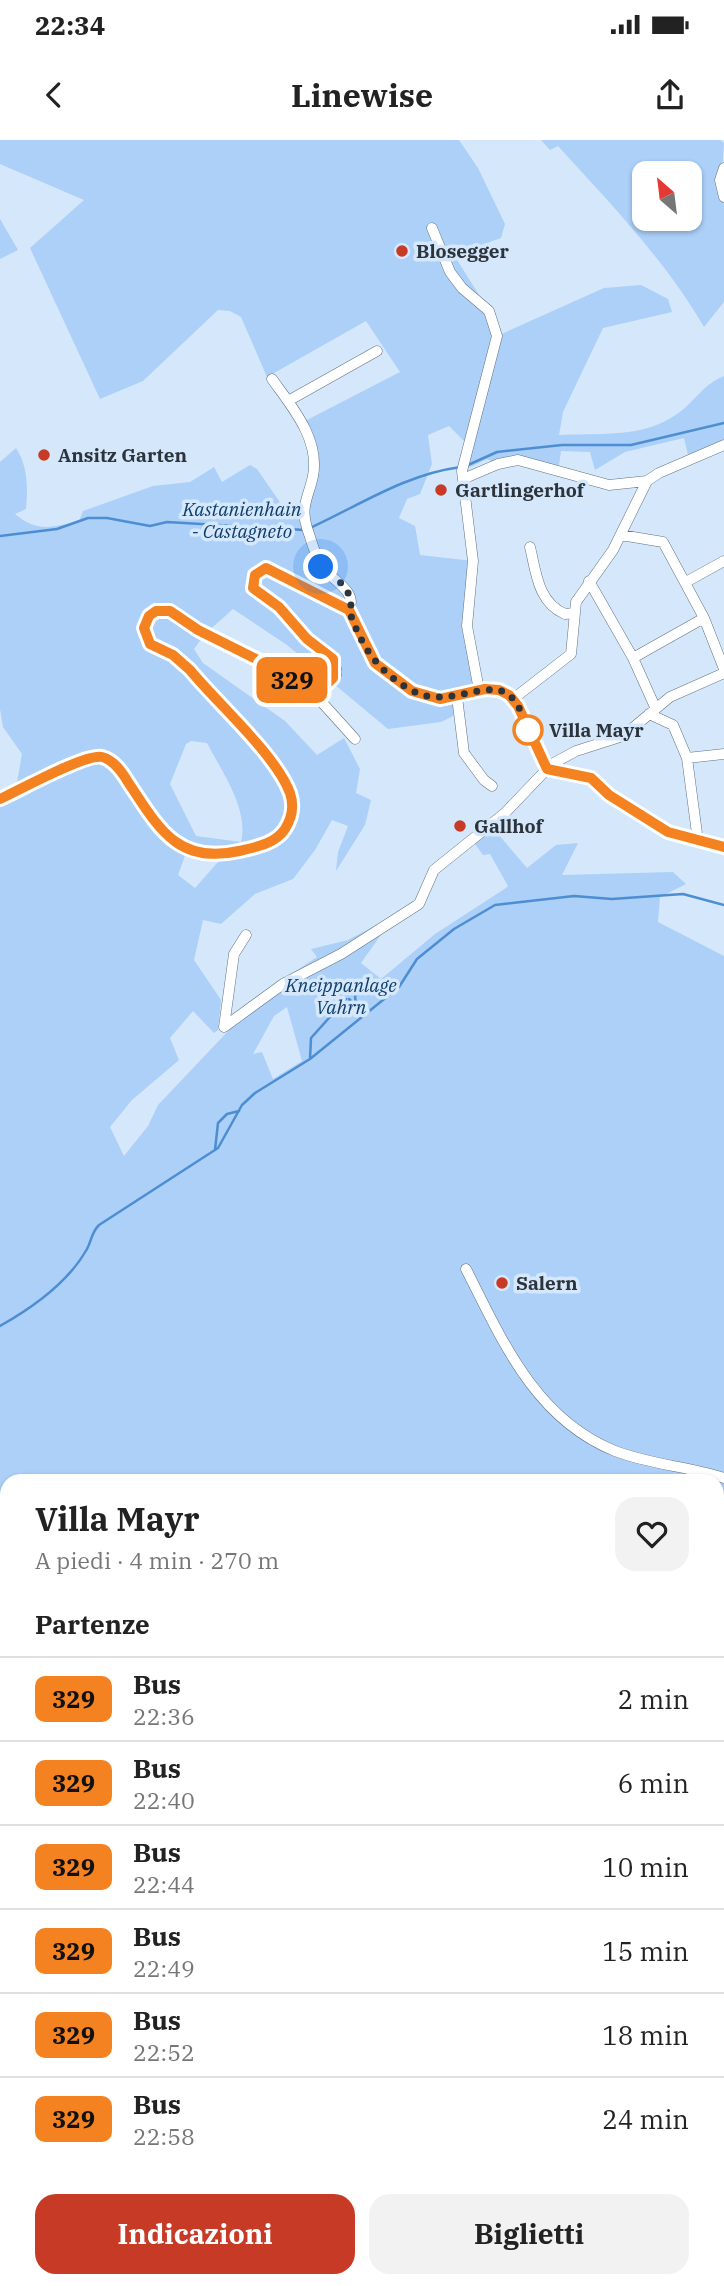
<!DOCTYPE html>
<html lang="it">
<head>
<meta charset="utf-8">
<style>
  :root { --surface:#fff; --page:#f2f2f2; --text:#222; --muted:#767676; --line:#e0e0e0; --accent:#c73b26 }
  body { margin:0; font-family:"IBM Plex Serif",serif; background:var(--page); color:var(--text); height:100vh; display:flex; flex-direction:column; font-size:26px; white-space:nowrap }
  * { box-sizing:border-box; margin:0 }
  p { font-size:23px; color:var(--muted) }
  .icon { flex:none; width:38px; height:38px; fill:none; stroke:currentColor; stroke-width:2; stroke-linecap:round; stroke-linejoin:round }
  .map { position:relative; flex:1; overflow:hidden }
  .sheet { position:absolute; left:0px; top:1334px; width:724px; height:814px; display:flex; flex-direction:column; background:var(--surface); border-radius:21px 21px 0 0; box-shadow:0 2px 5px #0004 }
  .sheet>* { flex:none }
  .badge { padding:0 14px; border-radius:10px; font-size:24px; line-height:46px }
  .needle { width:46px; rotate:332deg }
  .buttons { position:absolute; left:632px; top:21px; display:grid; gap:14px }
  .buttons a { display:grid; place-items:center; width:70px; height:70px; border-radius:14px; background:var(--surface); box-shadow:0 2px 5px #0004; font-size:35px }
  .you { position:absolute; width:35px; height:35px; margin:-18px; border:5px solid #fff; border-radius:50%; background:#1a73e8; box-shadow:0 0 0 10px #1a73e833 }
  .map>.badge { position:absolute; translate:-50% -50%; box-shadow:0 0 0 4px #fff }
  h2 { padding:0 35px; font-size:26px; line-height:63px }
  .round { display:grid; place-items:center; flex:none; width:74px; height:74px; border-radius:21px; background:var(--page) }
  .summary { display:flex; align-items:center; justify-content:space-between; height:119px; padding:0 35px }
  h1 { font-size:33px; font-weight:700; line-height:52px }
  .cta { display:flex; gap:14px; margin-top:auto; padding:14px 35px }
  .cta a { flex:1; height:80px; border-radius:21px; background:var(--accent); color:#fff; font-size:28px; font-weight:700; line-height:80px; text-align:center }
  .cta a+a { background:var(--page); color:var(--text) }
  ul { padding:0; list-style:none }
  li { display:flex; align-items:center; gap:21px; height:84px; padding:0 35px; border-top:2px solid var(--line) }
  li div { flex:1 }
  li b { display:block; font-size:26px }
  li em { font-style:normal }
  li .badge { min-width:77px; font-weight:700; text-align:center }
  .status { display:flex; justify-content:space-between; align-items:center; height:49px; padding:0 35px; background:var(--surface); direction:ltr }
  .status svg { height:19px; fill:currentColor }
  header { display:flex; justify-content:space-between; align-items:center; height:91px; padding:0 35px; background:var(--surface); font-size:32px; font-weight:700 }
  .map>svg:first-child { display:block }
</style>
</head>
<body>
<div class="status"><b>22:34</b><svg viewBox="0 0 49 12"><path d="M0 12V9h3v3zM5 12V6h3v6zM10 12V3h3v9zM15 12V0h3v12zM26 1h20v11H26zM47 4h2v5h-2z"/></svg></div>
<header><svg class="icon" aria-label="back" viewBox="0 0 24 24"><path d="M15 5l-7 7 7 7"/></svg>Linewise<svg class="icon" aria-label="share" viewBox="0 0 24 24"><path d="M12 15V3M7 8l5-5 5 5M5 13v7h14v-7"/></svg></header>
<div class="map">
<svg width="724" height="2146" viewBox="0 0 724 2146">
  <rect width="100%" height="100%" fill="#d5e7fb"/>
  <path fill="#acd0f8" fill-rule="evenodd" d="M 0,0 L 459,0 L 478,28 L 505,84 L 501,98 L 454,115 L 489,171 L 497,196 L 604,148 L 641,145 L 668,159 L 672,172 L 603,188 L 563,272 L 559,295 C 597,293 642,298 674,276 C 695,263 699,247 724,236 L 724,301 L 688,315 L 684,298 L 625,312 L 595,330 L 590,312 L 561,311 L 558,333 L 536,323 L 498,324 L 487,319 L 462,331 L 467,304 L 449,286 L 428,295 L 432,324 L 420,354 L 407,359 L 399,378 L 415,386 L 420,415 L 473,421 L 467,486 L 479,550 L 458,557 L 453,576 L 441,582 L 388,589 L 287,505 L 233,469 L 205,494 L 194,509 L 203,523 L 285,581 L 317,615 L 344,598 L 360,629 L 356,653 L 371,660 L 365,685 L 336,731 L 338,712 L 348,686 L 332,680 L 315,710 L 293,739 L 255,754 L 221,784 L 203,780 L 194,820 L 221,860 L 218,890 L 214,893 L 193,871 L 170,898 L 179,920 L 132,960 L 110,987 L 124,1016 L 148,986 L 158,965 L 268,849 L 317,817 L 311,809 L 348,800 L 395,775 L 361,823 L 381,839 L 435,794 L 506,748 L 508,746 L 490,714 L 483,715 L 475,704 L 492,687 L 527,728 L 556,705 L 578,703 L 562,735 L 673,732 L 686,744 L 660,757 L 658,782 L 724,816 L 724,2146 L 0,2146 L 0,654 L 16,648 L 22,614 L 3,587 L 0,569 L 0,322 L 16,308 C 28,326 28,349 26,369 L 15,374 C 37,393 53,387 79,381 L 83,371 L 153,346 L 190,342 L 214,327 L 222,342 L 250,325 L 257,329 L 284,368 L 305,362 L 315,340 L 305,281 L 400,232 L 366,181 L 267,237 L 241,177 L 230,171 L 218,170 L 143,241 L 100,259 L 30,108 L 84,60 L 0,24 ZM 191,601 L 207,603 C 222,632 249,669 241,702 L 196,696 L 170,644 L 186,604 ZM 187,710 L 225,714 L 195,748 L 178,735 ZM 287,867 L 302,921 L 273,939 L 262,912 L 253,914 L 274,876 ZM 7,1340 L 718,1340 L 718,2140 L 7,2140 Z
    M 541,0 L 720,0 L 724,3 L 720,59 L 724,64 L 724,162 L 704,187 C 665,120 610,63 558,6 L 550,10 ZM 644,33 L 690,33 L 690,79 L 644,79 Z
    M 0,79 L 18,110 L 0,119 Z"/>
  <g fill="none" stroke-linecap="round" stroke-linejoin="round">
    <path stroke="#4d8ed3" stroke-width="2.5" d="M 468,325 L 497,312 L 562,305 L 631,305 L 724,283
      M 310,388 C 360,365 406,334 461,327
      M 0,396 L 57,389 L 88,378 L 107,378 L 150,386 L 167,382 L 304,390
      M 355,855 L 356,867 L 368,872
      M 349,859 L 351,861
      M 310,919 L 311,898 L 346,859
      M 215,1010 L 218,983 L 227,974 L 239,971
      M 0,1186 C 32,1168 68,1143 87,1109 C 92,1100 91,1093 99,1085 L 218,1008 L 242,965 L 255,953 L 310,919 L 399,847 L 417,819 L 454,789 L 495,765 L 574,756 L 612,759 L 683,754 L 724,765"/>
    <g stroke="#627283" stroke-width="11">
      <path id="minor" d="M 724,28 L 720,40 L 724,57
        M 432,88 L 450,132 L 462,148 L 489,171 L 497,196 L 462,331 L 473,421 L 467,486 L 479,550
        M 272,239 C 292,267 320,299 313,336 C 309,356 300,366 307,388 C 311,399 314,412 320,423 C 326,438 359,449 349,470
        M 288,261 L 377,211
        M 463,339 L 498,324 L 518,320 L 609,345 L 647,341
        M 621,395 L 663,402 L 704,478 L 724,529
        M 530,407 C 536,432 538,463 565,474 L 574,473
        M 589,441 L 633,518 L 655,567
        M 686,442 L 724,421
        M 633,518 L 704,478
        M 316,550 L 318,558 L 355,599
        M 457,557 L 464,613 L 484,640 L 492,646
        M 513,559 L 571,514 L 576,462 L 613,410 L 647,341 L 659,333 L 724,305
        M 649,574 L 673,585 L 687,618 L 724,614
        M 687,618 L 698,701
        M 547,629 L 591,638 L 609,655 L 668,692 L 724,707
        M 553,630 L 554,623 L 576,611 L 623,596 L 670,557 L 724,533
        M 0,659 C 20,650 86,613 102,617 C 114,620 122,632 128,642 C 158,688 177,725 239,711 C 256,707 274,704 285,689 C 292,678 294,665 290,653 C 276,615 217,563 190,530 C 176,515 147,510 144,488 L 149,476 L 156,471 L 170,471 L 198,490 L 260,521 L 305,548 L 322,549 C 357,530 319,510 305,496 C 296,488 289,476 280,467 C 271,460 260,457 253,448 L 255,435 L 266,428 L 349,470 L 375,523 L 412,551 L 440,559 L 484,549 L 499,550 L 509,555 L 518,566 L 547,629
        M 246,795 L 234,814 L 224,887 L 283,844 L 341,814 L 419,764 L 434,730 L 505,673 L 547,629
        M 466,1129 C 502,1200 535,1279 615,1311 C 649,1324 689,1327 724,1338"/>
    </g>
    <use href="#minor" stroke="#fff" stroke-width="10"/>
  </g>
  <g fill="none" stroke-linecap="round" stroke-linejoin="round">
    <g stroke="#fff" stroke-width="16">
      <path id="line" d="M 0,659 C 20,650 86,613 102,617 C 114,620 122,632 128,642 C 158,687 177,725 239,711 C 256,707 275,704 285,689 C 292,678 294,665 290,653 C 276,615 217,563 190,530 L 173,515 L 150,504 L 144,488 L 149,476 L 156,471 L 170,471 L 198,490 L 260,521 L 305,548 L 322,549 L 333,538 L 333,519 L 307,499 L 279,467 L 253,448 L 255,435 L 266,428 L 349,470 L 375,523 L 412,551 L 440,559 L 485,549 L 499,550 L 509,555 L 518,566 L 547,629 L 591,638 L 609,655 L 668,692 L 724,707"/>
    </g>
    <use href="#line" stroke="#f58220" stroke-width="10"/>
    <path stroke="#2c333b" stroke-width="7" stroke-dasharray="0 12.6" d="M 321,427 C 332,435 350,447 351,463 C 351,470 348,466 350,473 C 362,508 379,532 411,550 C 449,572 492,533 513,559 C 522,569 526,585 531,598 L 528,590"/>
  </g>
  <g fill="#c73b26" stroke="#d5e7fb" stroke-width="2.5">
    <circle cx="402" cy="111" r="7"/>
    <circle cx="44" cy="315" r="7"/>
    <circle cx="441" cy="350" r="7"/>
    <circle cx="460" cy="686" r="7"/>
    <circle cx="502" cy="1143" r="7"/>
  </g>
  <circle fill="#fff" stroke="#f58220" stroke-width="3.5" cx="528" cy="590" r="14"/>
  <g text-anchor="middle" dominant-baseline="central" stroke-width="7" stroke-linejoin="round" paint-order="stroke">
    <g font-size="19" font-weight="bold" fill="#2c333b" stroke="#d5e7fb" text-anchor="start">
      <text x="416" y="111">Blosegger</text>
      <text x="58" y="315">Ansitz Garten</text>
      <text x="455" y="350">Gartlingerhof</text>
      <text x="474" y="686">Gallhof</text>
      <text x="516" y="1143">Salern</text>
    </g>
    <g font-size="19" font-style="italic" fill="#0f3d6b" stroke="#d5e7fb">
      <text x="242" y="369">Kastanienhain<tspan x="242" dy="22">- Castagneto</tspan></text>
      <text x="341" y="845">Kneippanlage<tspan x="341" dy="22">Vahrn</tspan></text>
    </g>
    <g font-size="19" font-weight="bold" fill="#2c333b" stroke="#d5e7fb" text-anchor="start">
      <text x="549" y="590">Villa Mayr</text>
    </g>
  </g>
</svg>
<div class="buttons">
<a><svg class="needle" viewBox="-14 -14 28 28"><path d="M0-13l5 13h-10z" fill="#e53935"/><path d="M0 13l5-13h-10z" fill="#767676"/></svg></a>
</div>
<div class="you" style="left:321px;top:427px"></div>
<b class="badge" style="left:292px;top:540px;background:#f58220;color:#111">329</b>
<section class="sheet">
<div class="summary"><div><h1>Villa Mayr</h1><p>A piedi · 4 min · 270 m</p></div><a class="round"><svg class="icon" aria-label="heart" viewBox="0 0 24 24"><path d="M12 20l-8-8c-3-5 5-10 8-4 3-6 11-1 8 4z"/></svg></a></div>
<h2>Partenze</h2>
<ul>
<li><span class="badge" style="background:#f58220;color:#111">329</span><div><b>Bus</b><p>22:36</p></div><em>2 min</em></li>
<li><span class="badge" style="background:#f58220;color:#111">329</span><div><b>Bus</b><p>22:40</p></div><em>6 min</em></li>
<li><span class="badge" style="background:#f58220;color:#111">329</span><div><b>Bus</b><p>22:44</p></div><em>10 min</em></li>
<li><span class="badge" style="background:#f58220;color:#111">329</span><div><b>Bus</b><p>22:49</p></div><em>15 min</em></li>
<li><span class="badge" style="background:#f58220;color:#111">329</span><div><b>Bus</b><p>22:52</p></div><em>18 min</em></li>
<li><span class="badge" style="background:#f58220;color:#111">329</span><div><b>Bus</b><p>22:58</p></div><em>24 min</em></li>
</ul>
<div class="cta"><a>Indicazioni</a><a>Biglietti</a></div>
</section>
</div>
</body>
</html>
